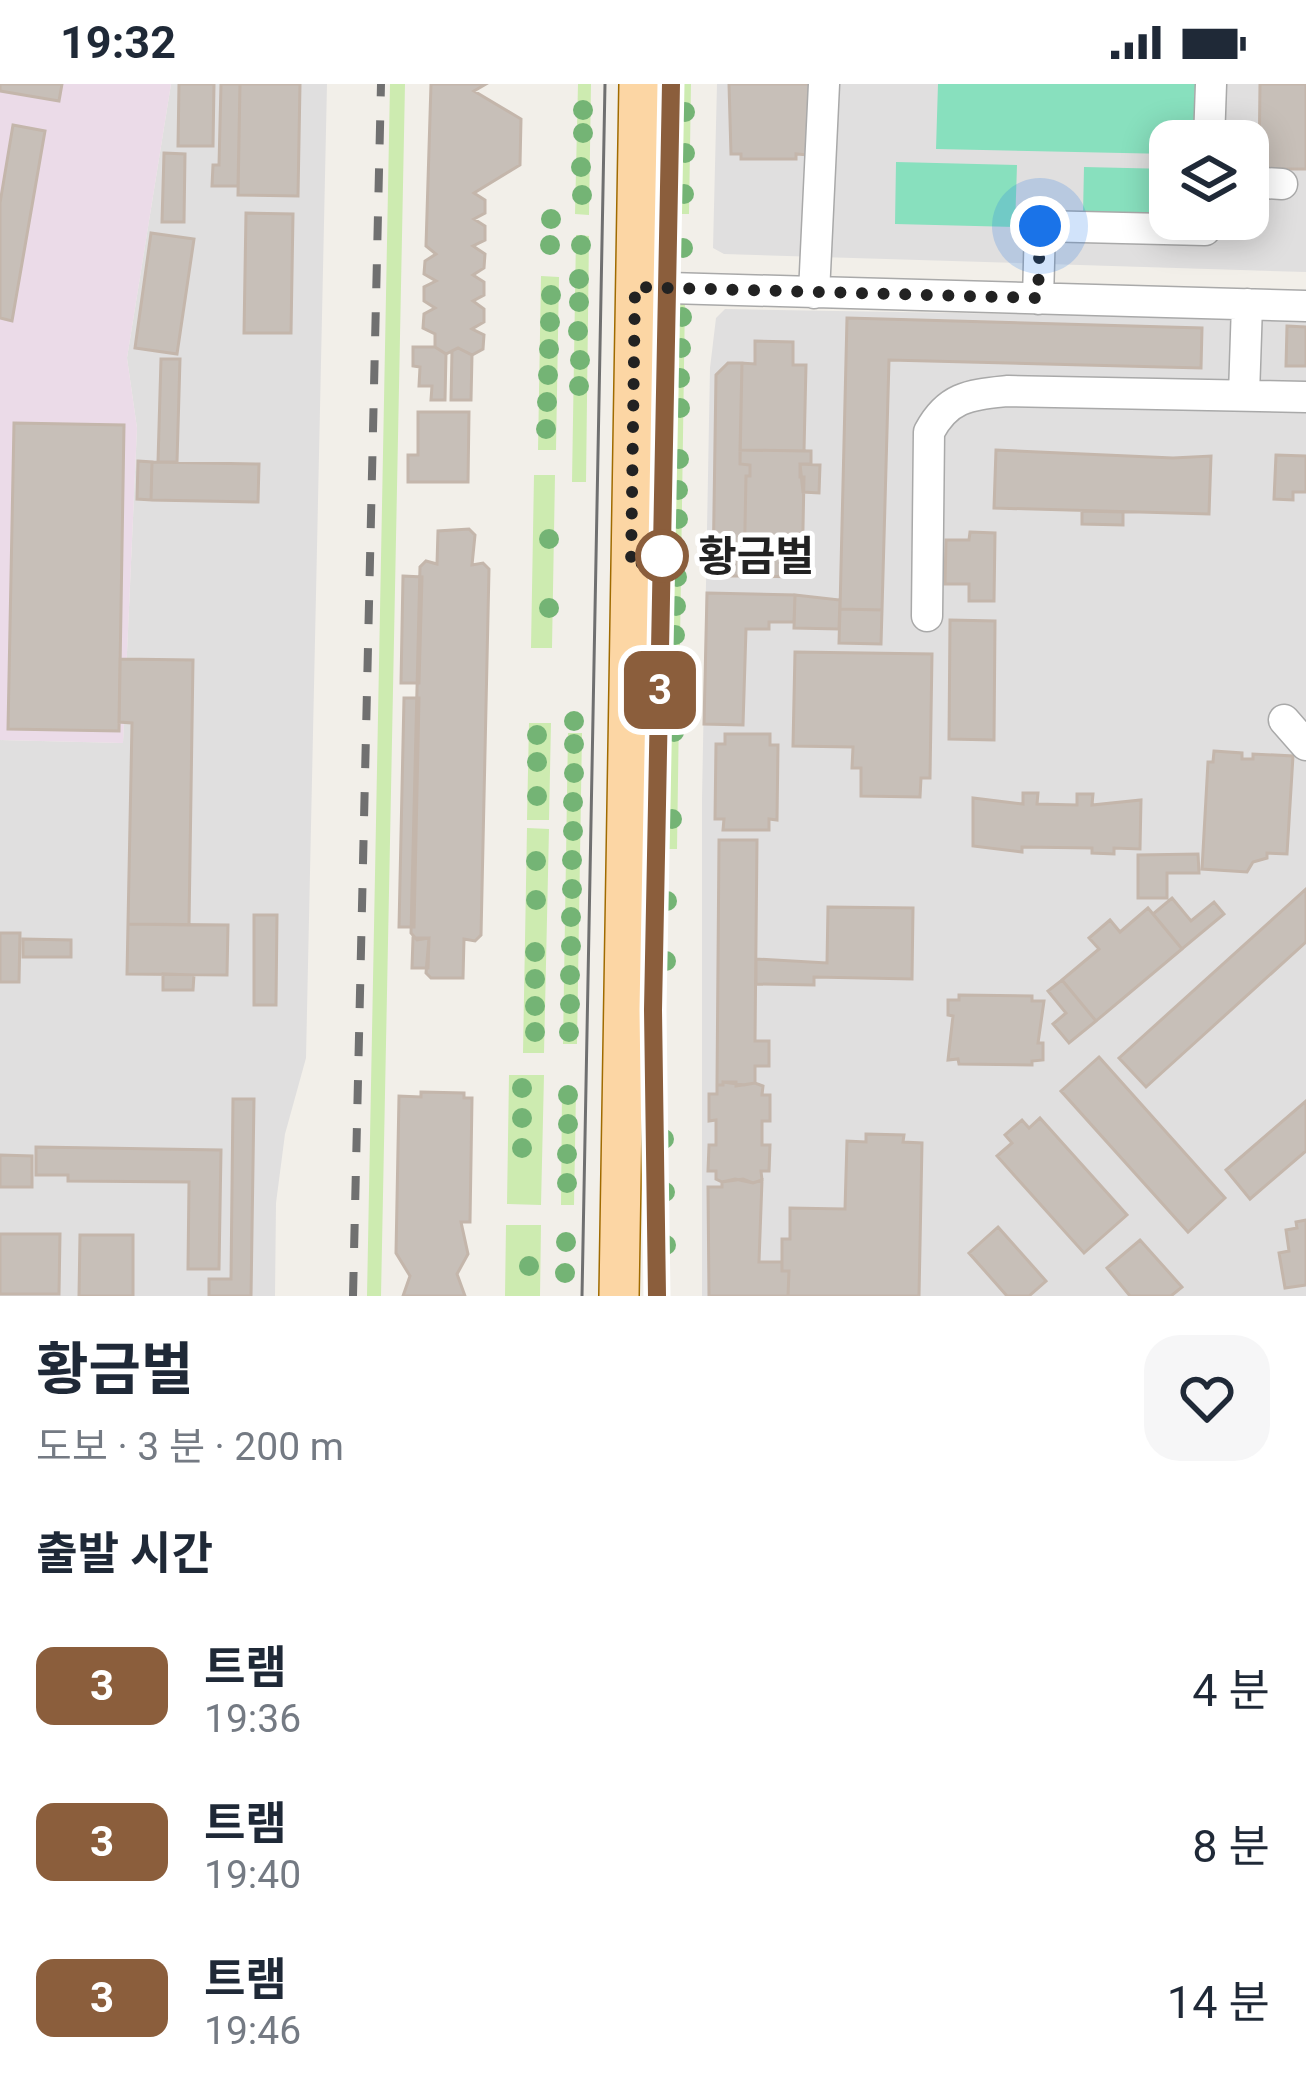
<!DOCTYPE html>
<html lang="ko">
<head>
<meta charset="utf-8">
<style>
  :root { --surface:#fff; --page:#f6f6f7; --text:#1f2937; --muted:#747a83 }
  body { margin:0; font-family:Roboto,"Noto Sans KR",sans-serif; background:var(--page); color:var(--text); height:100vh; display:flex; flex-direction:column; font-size:45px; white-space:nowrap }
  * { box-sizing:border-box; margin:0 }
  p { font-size:39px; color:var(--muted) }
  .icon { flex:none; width:66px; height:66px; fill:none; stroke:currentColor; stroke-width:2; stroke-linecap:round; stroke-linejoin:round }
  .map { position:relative; height:1212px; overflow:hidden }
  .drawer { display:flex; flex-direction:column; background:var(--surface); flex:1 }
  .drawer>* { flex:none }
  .badge { padding:0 24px; border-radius:18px; font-size:42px; line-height:78px }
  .buttons { position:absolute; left:1149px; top:36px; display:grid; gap:24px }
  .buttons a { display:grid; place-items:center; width:120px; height:120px; border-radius:24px; background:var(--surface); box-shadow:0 6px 30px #0003; font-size:60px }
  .you { position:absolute; width:60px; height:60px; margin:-30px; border:9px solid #fff; border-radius:50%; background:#1a73e8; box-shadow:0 0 0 18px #1a73e833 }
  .map>.badge { position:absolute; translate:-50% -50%; box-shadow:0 0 0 6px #fff }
  h2 { padding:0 36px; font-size:45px; line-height:108px }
  .round { display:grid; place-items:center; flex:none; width:126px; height:126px; border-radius:36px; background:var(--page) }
  .summary { display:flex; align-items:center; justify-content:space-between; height:204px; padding:0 36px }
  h1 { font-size:57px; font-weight:700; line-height:90px }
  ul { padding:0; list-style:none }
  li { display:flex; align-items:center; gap:36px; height:156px; padding:0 36px }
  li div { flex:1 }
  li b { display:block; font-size:45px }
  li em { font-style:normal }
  li .badge { min-width:132px; font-weight:700; text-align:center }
  .status { display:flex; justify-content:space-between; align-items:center; height:84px; padding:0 60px; background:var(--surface); direction:ltr }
  .status svg { height:33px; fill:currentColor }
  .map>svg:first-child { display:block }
</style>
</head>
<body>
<div class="status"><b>19:32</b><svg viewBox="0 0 49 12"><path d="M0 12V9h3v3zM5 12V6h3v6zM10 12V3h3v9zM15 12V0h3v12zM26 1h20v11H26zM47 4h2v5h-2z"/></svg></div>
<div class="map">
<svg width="1306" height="1212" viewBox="0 0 1306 1212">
  <rect width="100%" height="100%" fill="#f2efe9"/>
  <path fill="#e0dfdf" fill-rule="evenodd" d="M 171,0 L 327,0 L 306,974 L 285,1050 L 276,1119 L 275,1212 L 0,1212 L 0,656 L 123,659 L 137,344 L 127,274 Z
    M 717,0 L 1306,0 L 1306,188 L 724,170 L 713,164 ZM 1170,57 L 1248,57 L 1248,135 L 1170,135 Z
    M 725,225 L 1306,235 L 1306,1212 L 702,1212 L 702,715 L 710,284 L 716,234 Z"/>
  <path fill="#ebdbe8" d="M 0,0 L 171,0 L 127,274 L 137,344 L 123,659 L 0,656 Z"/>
  <path fill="#cdebb0" d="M 390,0 L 405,0 L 381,1212 L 367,1212 Z
    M 578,0 L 591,0 L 589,131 L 575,130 Z
    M 678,0 L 691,0 L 689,130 L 675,130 Z
    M 576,151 L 589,152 L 586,398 L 572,398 Z
    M 541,192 L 559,193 L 556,366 L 538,366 Z
    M 685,214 L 677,765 L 665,765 L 674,219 Z
    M 534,391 L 555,391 L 552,564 L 531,564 Z
    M 529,639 L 551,639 L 549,736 L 527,736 Z
    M 568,649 L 582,649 L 577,960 L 563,960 Z
    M 527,744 L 549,745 L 544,969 L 523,969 Z
    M 509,991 L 544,991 L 541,1121 L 507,1120 Z
    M 562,1007 L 576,1007 L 574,1121 L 561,1121 Z
    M 506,1141 L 541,1141 L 540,1212 L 505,1212 Z"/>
  <path fill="#88e0be" d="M 938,0 L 1195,0 L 1193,57 L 1170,57 L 1170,70 L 936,65 Z
    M 896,78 L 1017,81 L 1015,143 L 895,140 Z
    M 1084,83 L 1170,85 L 1170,132 L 1083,130 Z"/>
  <path fill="#c7bfb8" stroke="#c4b6ab" stroke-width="3" d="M 0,0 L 62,0 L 59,17 L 0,7 Z
    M 179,0 L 214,0 L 213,62 L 178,62 Z
    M 221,0 L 240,0 L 238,102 L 212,102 L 213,81 L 219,81 Z
    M 240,0 L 300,0 L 298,112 L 238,111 Z
    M 431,0 L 486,0 L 474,7 L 521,35 L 520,81 L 474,109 L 485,116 L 485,129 L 474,135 L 485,142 L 485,156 L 473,162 L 485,170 L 484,184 L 473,191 L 484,198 L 484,211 L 473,217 L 484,225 L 484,238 L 472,245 L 484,251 L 483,265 L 472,271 L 458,264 L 446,270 L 435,263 L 435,250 L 423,244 L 424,230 L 435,224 L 424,217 L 424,203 L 436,197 L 424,190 L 425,177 L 436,170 L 426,162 Z
    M 729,0 L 812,0 L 808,71 L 796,70 L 796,75 L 741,75 L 741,70 L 731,70 Z
    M 1260,0 L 1306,0 L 1306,85 L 1259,85 Z
    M 13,41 L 45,47 L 12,237 L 0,234 L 0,119 Z
    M 164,69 L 185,70 L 184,138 L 162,138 Z
    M 246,129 L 293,130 L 291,249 L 244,249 Z
    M 151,149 L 194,155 L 177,270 L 135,264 Z
    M 847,234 L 1202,244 L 1201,284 L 889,276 L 882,526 L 840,525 Z
    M 1287,242 L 1306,243 L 1306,282 L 1286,282 Z
    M 755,257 L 793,258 L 793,281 L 806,281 L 804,367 L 740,366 L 742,279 L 755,280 Z
    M 413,263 L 435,263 L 446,270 L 445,316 L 431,316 L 432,302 L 419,302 L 420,283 L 413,282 Z
    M 458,264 L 472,271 L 471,316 L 451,316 L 452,267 Z
    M 161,275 L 180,275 L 177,378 L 158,378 Z
    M 728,279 L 742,279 L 740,380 L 750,381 L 750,392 L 746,392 L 744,492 L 713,492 L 716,291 Z
    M 418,328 L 469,328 L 468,398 L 408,398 L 408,371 L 418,371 Z
    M 14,339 L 124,341 L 119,647 L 8,645 Z
    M 740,366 L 811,367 L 811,380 L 800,380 L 800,393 L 804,393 L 802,493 L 744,492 L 746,392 L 750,392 L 750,381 L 740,380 Z
    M 996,366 L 1173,374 L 1211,372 L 1209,430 L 994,424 Z
    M 1276,371 L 1306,372 L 1306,408 L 1293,408 L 1293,416 L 1274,415 Z
    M 138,377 L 152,378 L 151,416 L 137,415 Z
    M 152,378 L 259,380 L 258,418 L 151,416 Z
    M 800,380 L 820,381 L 819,409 L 803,408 Z
    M 1082,427 L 1123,428 L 1123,441 L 1082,440 Z
    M 469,445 L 475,451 L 472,481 L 483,479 L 489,485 L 481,851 L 475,857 L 464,855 L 463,894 L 431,894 L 426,889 L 429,854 L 417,856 L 411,849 L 420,483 L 426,477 L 437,480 L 438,447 Z
    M 970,448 L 995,449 L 994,517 L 969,517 L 969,500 L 945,500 L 946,456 L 969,456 Z
    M 403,492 L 422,493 L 419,599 L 401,599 Z
    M 707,509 L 795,511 L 794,538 L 769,538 L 769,545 L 746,545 L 743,641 L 704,640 Z
    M 795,511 L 840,516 L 839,545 L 794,544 Z
    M 840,525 L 882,526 L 881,560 L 839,559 Z
    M 950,536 L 995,537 L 994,656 L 949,655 Z
    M 795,568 L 932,570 L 930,694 L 921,694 L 920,713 L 861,712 L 861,684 L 852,684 L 853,663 L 793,662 Z
    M 120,575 L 193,576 L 189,841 L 128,840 L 132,639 L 119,638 Z
    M 404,614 L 419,614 L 414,843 L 399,843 Z
    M 725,650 L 770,650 L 770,661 L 778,661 L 777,736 L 769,735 L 769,746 L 723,746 L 724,735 L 715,735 L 716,660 L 725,660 Z
    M 1214,667 L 1242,669 L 1242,675 L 1253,675 L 1253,670 L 1293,672 L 1287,770 L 1267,769 L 1267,774 L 1253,778 L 1247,788 L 1202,785 L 1208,678 L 1213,678 Z
    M 1023,709 L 1038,709 L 1037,720 L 1077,721 L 1077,710 L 1093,710 L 1092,721 L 1141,716 L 1140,765 L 1114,764 L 1114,770 L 1092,769 L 1092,764 L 1022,763 L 1022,768 L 973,762 L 973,714 L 1023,720 Z
    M 719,756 L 757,756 L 755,957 L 769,957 L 769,982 L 755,982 L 755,999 L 744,1001 L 723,998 L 723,1001 L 717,1001 Z
    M 1198,770 L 1199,789 L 1167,789 L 1167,814 L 1138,814 L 1138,771 Z
    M 1306,805 L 1306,858 L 1146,1003 L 1119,974 Z
    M 1172,814 L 1191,837 L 1214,818 L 1224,830 L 1182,865 L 1153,830 Z
    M 828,823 L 913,824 L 912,895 L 814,893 L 814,901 L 756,900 L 756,875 L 827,879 Z
    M 1148,824 L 1182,865 L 1096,937 L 1062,896 L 1099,865 L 1089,854 L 1110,836 L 1120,848 Z
    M 254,831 L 277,831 L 276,921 L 254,921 Z
    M 128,840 L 228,841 L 227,891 L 127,890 Z
    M 0,849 L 20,849 L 19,898 L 0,898 Z
    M 413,854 L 429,854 L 428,884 L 412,884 Z
    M 23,855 L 71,856 L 71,873 L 23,873 Z
    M 163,890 L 194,891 L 193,906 L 163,906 Z
    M 1062,896 L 1096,937 L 1069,959 L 1053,940 L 1066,929 L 1048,907 Z
    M 959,911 L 1032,912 L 1032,917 L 1044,917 L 1038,959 L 1043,959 L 1043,976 L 1032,977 L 1032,981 L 959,980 L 958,975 L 948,976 L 953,932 L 948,931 L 948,916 L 959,916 Z
    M 1099,973 L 1225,1114 L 1188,1148 L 1061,1007 Z
    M 723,998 L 736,998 L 736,1002 L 755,999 L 763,1002 L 762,1011 L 770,1011 L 770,1037 L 762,1037 L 762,1061 L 770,1061 L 769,1087 L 761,1087 L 762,1096 L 753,1099 L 743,1095 L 722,1098 L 716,1095 L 716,1087 L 708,1087 L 709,1061 L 716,1061 L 716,1036 L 709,1037 L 709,1010 L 717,1010 L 717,1001 L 723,1001 Z
    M 421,1008 L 464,1009 L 464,1014 L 472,1014 L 470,1138 L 461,1138 L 468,1170 L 457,1190 L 465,1212 L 403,1212 L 410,1192 L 396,1169 L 399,1012 L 421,1013 Z
    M 233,1015 L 254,1015 L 251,1212 L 209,1212 L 209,1195 L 231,1195 Z
    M 1306,1017 L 1306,1067 L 1250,1115 L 1226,1086 Z
    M 1040,1034 L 1127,1131 L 1084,1169 L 997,1072 L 1012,1059 L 1005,1051 L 1022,1036 L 1029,1044 Z
    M 866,1050 L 904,1051 L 903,1058 L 922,1059 L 919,1212 L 788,1212 L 789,1187 L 782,1187 L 782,1155 L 790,1155 L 790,1124 L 845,1125 L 847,1057 L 866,1058 Z
    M 36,1063 L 221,1066 L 219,1185 L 188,1185 L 189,1098 L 68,1097 L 68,1091 L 36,1091 Z
    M 0,1071 L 32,1072 L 32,1103 L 0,1103 Z
    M 735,1095 L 753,1099 L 762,1096 L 759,1178 L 782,1178 L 782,1187 L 789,1187 L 788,1212 L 709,1212 L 708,1103 L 722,1103 L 722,1098 Z
    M 1306,1136 L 1306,1201 L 1285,1204 L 1279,1169 L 1289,1167 L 1286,1146 L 1297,1144 L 1296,1138 Z
    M 998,1143 L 1046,1197 L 1029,1212 L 1007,1212 L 969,1169 Z
    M 0,1150 L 60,1150 L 59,1210 L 0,1210 Z
    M 80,1151 L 133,1151 L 133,1212 L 79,1212 Z
    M 1140,1156 L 1182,1203 L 1171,1212 L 1130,1212 L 1107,1184 Z"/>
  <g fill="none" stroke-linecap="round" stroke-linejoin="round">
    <g stroke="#a9a9a9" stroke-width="33">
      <path id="minor" d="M 1209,57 L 1211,0
        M 1248,98 L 1282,100
        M 635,203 L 1306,222
        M 814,209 L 824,0
        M 1038,215 L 1040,142 L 1205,146 L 1206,135
        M 1244,311 L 1247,220
        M 927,532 L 929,348 C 948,312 970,311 1008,307 L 1306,313
        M 1284,636 L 1306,661"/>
    </g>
    <g stroke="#a06b00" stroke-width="42">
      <path id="major" d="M 619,1212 L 639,0"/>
    </g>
    <use href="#minor" stroke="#fff" stroke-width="30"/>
    <use href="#major" stroke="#fcd6a4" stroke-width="39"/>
    <path stroke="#707070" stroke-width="3" d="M 582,1212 L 605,0
      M 657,1212 L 653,926 L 671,0"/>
    <path stroke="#707070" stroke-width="8" stroke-dasharray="24 24" stroke-linecap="butt" d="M 353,1212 L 381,0"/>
  </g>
  <g fill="#74b475">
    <circle cx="583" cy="26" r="10"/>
    <circle cx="685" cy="28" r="10"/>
    <circle cx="583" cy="49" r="10"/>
    <circle cx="685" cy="69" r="10"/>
    <circle cx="581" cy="83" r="10"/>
    <circle cx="684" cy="110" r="10"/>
    <circle cx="582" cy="111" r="10"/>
    <circle cx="551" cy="135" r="10"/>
    <circle cx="550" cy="161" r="10"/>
    <circle cx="581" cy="161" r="10"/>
    <circle cx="683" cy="164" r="10"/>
    <circle cx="579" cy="195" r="10"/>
    <circle cx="551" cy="211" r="10"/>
    <circle cx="579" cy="218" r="10"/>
    <circle cx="682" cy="233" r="10"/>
    <circle cx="550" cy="238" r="10"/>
    <circle cx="578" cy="247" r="10"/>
    <circle cx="681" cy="264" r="10"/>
    <circle cx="549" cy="265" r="10"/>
    <circle cx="580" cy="276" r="10"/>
    <circle cx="548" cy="291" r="10"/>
    <circle cx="680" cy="294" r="10"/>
    <circle cx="579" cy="302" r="10"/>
    <circle cx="547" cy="318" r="10"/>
    <circle cx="680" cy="324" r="10"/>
    <circle cx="546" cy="345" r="10"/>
    <circle cx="679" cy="375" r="10"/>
    <circle cx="678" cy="406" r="10"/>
    <circle cx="678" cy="435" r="10"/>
    <circle cx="549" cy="455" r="10"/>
    <circle cx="677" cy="464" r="10"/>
    <circle cx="677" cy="493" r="10"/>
    <circle cx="676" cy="522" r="10"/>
    <circle cx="549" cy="524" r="10"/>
    <circle cx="675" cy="551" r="10"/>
    <circle cx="674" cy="599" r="10"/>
    <circle cx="574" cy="637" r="10"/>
    <circle cx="674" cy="648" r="10"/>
    <circle cx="537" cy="651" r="10"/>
    <circle cx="574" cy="660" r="10"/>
    <circle cx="537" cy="678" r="10"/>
    <circle cx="574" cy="689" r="10"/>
    <circle cx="537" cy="712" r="10"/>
    <circle cx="573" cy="718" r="10"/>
    <circle cx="672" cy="735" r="10"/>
    <circle cx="573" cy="747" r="10"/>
    <circle cx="572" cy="776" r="10"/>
    <circle cx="536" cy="777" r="10"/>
    <circle cx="572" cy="805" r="10"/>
    <circle cx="536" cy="816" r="10"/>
    <circle cx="667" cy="817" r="10"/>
    <circle cx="571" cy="833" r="10"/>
    <circle cx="571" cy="862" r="10"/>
    <circle cx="535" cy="868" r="10"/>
    <circle cx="666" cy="877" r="10"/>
    <circle cx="570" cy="891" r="10"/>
    <circle cx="535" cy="895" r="10"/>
    <circle cx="570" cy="920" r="10"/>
    <circle cx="535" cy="922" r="10"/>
    <circle cx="535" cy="948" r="10"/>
    <circle cx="569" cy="948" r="10"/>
    <circle cx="522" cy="1004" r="10"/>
    <circle cx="568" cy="1011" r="10"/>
    <circle cx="522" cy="1034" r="10"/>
    <circle cx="568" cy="1040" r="10"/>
    <circle cx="664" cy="1055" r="10"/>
    <circle cx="522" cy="1064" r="10"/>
    <circle cx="567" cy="1070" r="10"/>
    <circle cx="567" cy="1099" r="10"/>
    <circle cx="665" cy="1108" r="10"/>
    <circle cx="566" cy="1158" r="10"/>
    <circle cx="666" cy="1161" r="10"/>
    <circle cx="529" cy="1182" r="10"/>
    <circle cx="565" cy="1189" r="10"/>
  </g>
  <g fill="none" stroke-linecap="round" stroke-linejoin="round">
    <g stroke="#fff" stroke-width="27">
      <path id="line" d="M 657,1212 L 653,926 L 671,0"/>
    </g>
    <use href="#line" stroke="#8b5e3c" stroke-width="18"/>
    <path stroke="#222" stroke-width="12" stroke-dasharray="0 21.6" d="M 662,472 L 631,483 L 635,203 L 1038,214 L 1040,142"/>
  </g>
  <circle fill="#fff" stroke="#8b5e3c" stroke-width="6" cx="662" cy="472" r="24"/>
  <g text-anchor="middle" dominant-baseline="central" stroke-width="10" stroke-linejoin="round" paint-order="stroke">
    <g font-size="42" font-weight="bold" fill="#222" stroke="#fff" text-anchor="start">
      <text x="698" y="472">황금벌</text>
    </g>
  </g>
</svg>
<div class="buttons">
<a><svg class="icon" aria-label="layers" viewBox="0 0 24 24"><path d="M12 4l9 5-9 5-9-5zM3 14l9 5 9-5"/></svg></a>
</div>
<div class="you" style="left:1040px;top:142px"></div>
<b class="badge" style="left:660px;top:606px;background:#8b5e3c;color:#fff">3</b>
</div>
<section class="drawer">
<div class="summary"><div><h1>황금벌</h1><p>도보 · 3 분 · 200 m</p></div><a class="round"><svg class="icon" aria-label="heart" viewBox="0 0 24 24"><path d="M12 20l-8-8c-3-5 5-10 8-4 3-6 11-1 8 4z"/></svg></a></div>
<h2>출발 시간</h2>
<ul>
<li><span class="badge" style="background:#8b5e3c;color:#fff">3</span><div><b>트램</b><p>19:36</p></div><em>4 분</em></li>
<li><span class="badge" style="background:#8b5e3c;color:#fff">3</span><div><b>트램</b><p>19:40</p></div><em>8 분</em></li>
<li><span class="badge" style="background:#8b5e3c;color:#fff">3</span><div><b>트램</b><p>19:46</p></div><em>14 분</em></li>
</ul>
</section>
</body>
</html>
